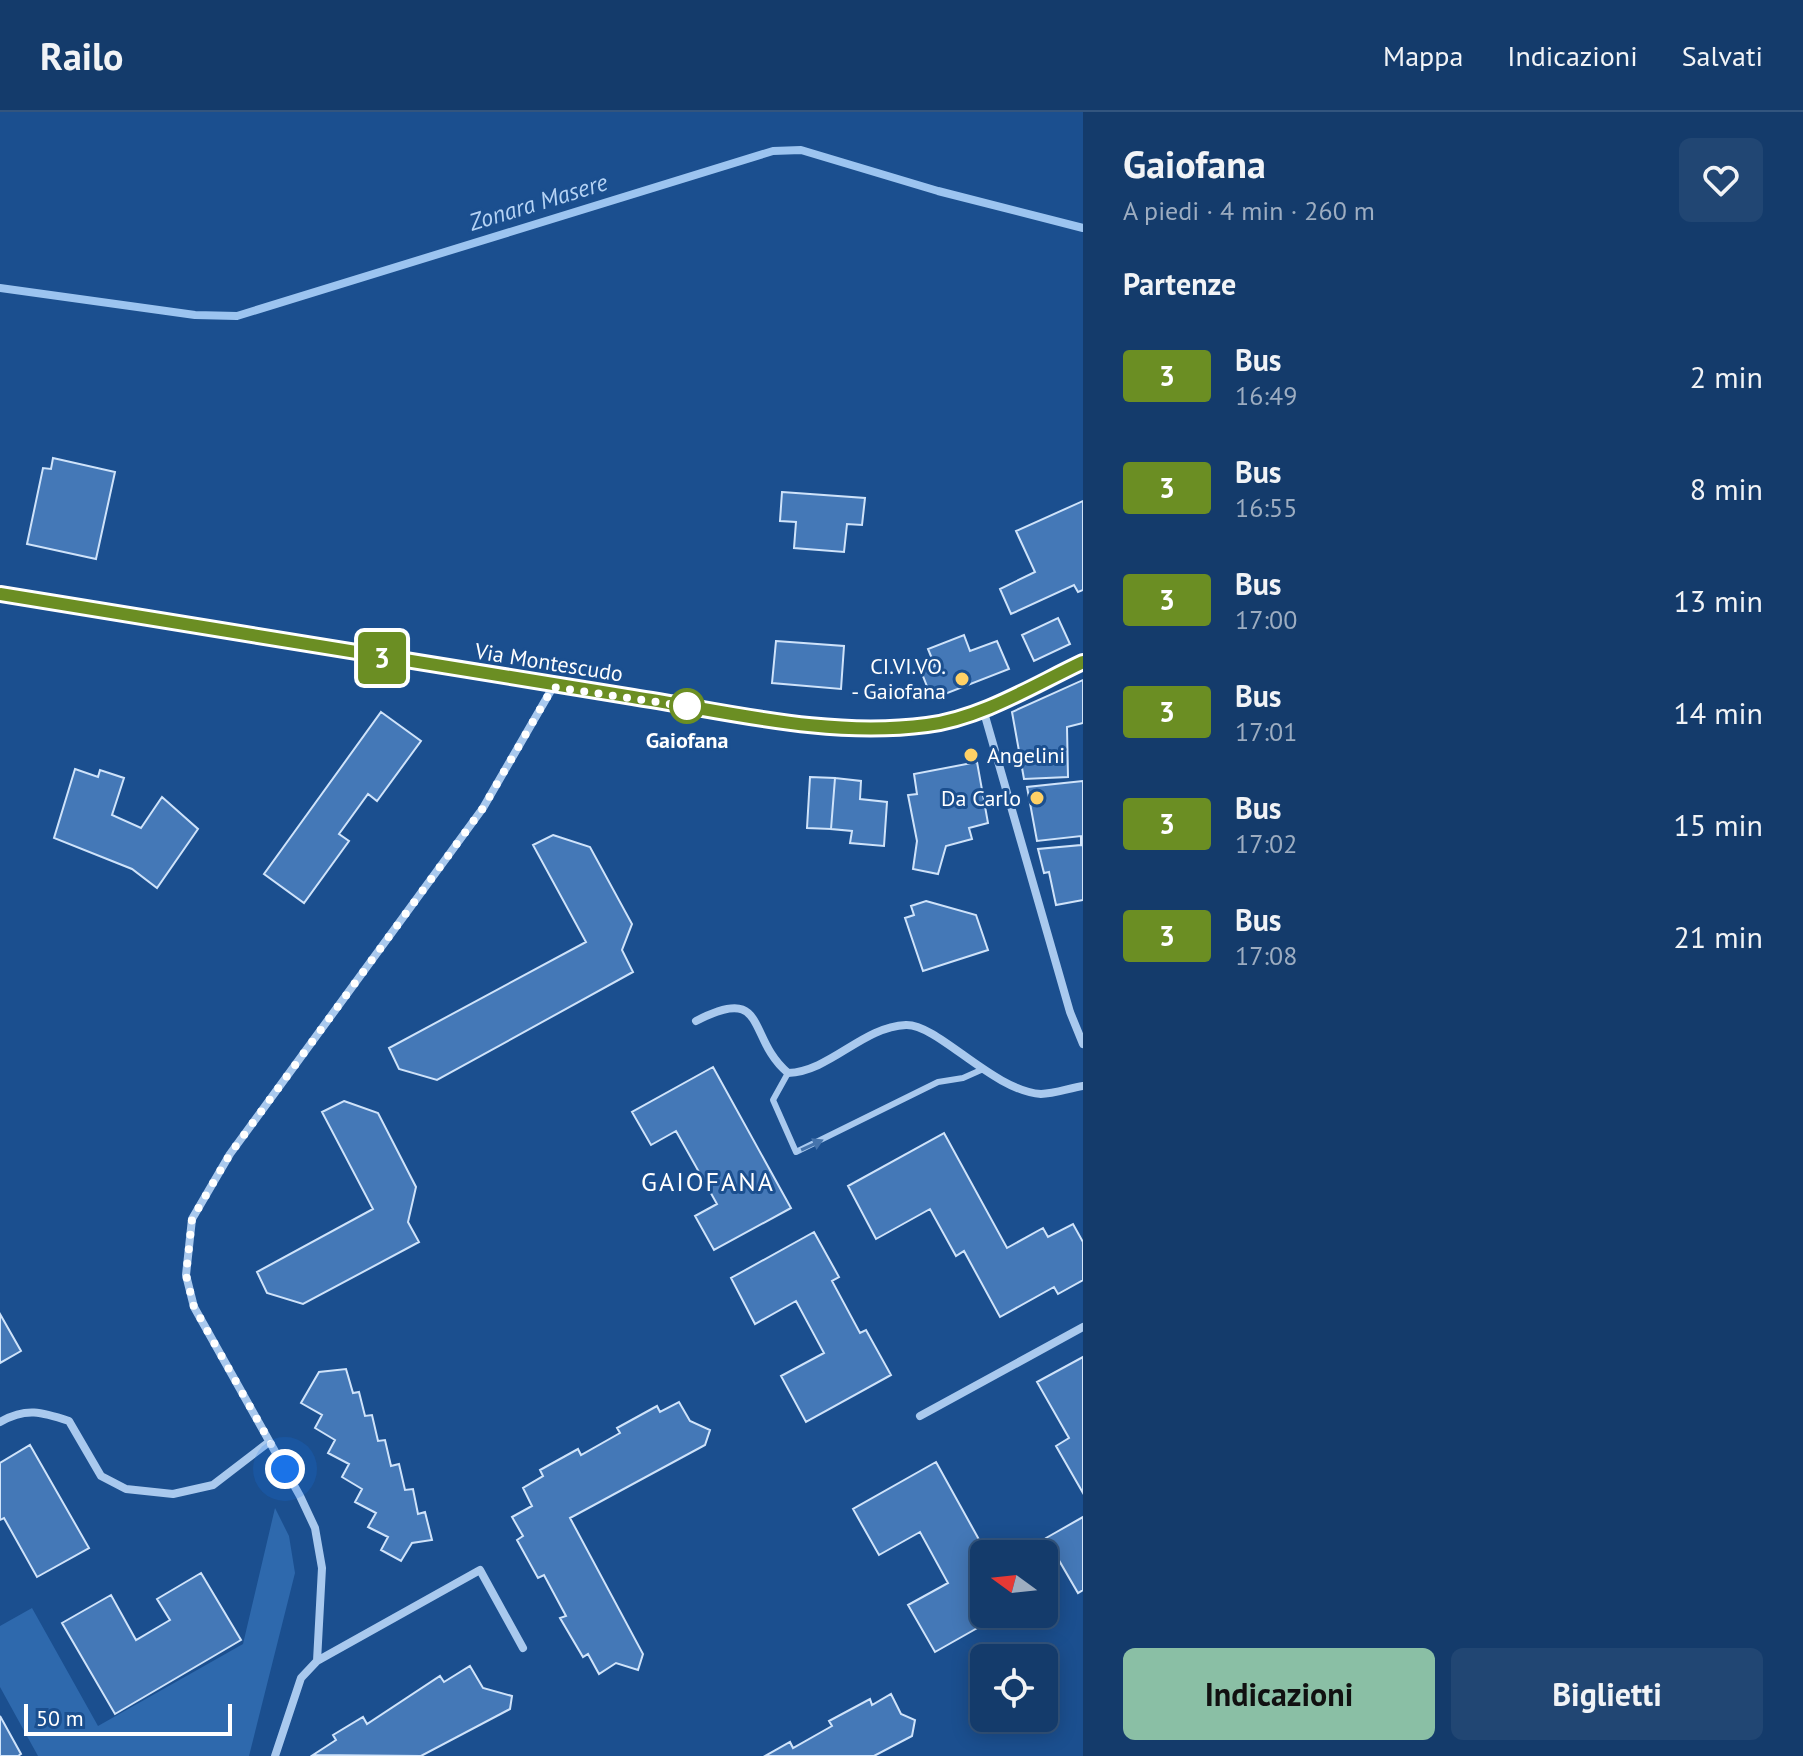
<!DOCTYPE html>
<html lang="it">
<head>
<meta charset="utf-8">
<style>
  :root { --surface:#143b6b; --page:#214673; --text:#f1f3f6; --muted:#9dadc1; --line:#33557e; --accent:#8abfa5 }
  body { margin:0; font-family:"PT Sans",sans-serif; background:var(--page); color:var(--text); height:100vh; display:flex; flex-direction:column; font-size:30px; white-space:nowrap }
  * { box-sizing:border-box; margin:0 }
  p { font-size:26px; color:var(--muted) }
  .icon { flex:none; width:44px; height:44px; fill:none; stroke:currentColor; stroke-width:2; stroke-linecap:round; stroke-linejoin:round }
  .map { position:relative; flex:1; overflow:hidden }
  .drawer { display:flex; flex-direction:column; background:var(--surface); width:720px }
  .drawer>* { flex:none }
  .badge { padding:0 16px; border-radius:6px; font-size:28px; line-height:52px }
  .needle { width:52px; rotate:285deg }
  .fabs { position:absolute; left:970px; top:1428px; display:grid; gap:16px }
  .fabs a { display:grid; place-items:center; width:88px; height:88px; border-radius:12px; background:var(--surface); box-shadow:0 4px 20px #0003,0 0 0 2px var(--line); font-size:40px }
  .scale { position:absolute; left:24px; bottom:20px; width:208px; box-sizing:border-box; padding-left:8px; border:4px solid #fff; border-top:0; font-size:22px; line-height:28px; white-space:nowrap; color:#fff; -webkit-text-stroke:6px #1b4f8f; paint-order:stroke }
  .you { position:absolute; width:40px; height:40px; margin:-20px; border:6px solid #fff; border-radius:50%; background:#1a73e8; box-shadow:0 0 0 12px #1a73e833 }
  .map>.badge { position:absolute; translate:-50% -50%; box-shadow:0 0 0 4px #fff }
  h2 { padding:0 40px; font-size:30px; line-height:72px }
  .round { display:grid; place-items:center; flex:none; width:84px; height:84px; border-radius:12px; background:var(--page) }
  .summary { display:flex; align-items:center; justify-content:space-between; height:136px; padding:0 40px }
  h1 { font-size:38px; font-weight:600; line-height:60px }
  .cta { display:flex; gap:16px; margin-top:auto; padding:16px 40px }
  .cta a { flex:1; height:92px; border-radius:12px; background:var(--accent); color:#111; font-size:32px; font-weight:600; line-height:92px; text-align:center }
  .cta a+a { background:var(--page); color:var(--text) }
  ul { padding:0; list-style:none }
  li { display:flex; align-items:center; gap:24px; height:112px; padding:0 40px }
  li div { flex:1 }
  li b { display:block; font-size:30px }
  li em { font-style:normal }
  li .badge { min-width:88px; font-weight:700; text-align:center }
  header { display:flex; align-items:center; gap:48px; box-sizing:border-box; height:112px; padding:0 40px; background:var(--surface); border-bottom:2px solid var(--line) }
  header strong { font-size:38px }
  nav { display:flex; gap:44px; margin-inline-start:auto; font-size:28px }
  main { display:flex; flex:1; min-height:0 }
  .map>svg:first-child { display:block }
</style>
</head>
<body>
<header>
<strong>Railo</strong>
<nav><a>Mappa</a><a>Indicazioni</a><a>Salvati</a></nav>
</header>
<main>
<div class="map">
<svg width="1083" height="1644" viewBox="0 0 1083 1644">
  <rect width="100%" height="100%" fill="#1b4f8f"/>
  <path fill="#2e69ad" d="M 275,1396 L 289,1424 L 295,1461 L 249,1644 L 38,1644 L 0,1575 L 0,1514 L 32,1496 L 98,1614 L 243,1532 Z"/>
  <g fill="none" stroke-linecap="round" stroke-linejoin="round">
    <path stroke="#9cc4f0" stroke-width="8" d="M 0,176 L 195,203 L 237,204 L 773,39 L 801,38 L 938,79 L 1083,116"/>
  </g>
  <path fill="#4478b7" stroke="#cfe3fa" stroke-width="2" d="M 53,346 L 115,360 L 96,447 L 27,432 L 43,356 L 51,357 Z
    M 782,380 L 865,386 L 862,413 L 847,412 L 844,440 L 794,436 L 796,410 L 780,409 Z
    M 1083,389 L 1083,478 L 1078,480 L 1074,473 L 1011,502 L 1000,477 L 1035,460 L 1016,419 Z
    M 1058,506 L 1070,532 L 1034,549 L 1022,523 Z
    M 964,523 L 970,539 L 997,529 L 1009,557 L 932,587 L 921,559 L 935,554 L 928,537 Z
    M 776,529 L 844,534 L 841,577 L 772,571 Z
    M 1083,568 L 1083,611 L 1067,615 L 1068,665 L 1024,667 L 1012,600 Z
    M 381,600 L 421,629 L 377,689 L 368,682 L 339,722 L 349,729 L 304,791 L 264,762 Z
    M 977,650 L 988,711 L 969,716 L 972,727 L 946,734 L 938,762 L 913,757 L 917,729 L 908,683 L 917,682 L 914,662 Z
    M 75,657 L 98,665 L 100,658 L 124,666 L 112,703 L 141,716 L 162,685 L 198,717 L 157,776 L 132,757 L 54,726 Z
    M 810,665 L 835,666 L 831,717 L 807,716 Z
    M 835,666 L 861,669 L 860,687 L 887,690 L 884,734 L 850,731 L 852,719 L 831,717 Z
    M 1083,669 L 1083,788 L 1056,793 L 1049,760 L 1044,761 L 1038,737 L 1081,733 L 1081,724 L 1037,729 L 1027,675 Z
    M 553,723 L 590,735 L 632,812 L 622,838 L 633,860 L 437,968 L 399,957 L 389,936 L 586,830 L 533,733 Z
    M 926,789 L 976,803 L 988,838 L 923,859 L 905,806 L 914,803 L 911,794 Z
    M 713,955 L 791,1096 L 714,1138 L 695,1104 L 717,1092 L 676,1019 L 651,1033 L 632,1000 Z
    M 344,989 L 378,1001 L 416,1075 L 408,1110 L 419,1130 L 303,1192 L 267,1181 L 257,1160 L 373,1097 L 322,1000 Z
    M 944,1021 L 1007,1136 L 1043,1116 L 1048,1125 L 1073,1112 L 1083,1130 L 1083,1168 L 1058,1182 L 1054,1175 L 1000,1205 L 964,1139 L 956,1144 L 930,1097 L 876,1127 L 848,1074 Z
    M 814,1120 L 839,1165 L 832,1169 L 860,1221 L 866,1218 L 891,1263 L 806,1310 L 781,1264 L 824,1241 L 796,1189 L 755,1212 L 731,1166 Z
    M 0,1202 L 21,1239 L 0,1251 Z
    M 1083,1245 L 1083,1381 L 1056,1334 L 1069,1326 L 1037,1270 Z
    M 346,1257 L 353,1281 L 359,1280 L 365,1304 L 372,1303 L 378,1329 L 385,1328 L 391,1354 L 399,1352 L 405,1378 L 413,1377 L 418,1402 L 425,1400 L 432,1428 L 412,1431 L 401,1449 L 381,1438 L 388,1425 L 368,1415 L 376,1401 L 355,1390 L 362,1377 L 342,1365 L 349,1352 L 328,1341 L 335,1328 L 315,1316 L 322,1303 L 301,1291 L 319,1260 Z
    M 679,1290 L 690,1309 L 710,1318 L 705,1333 L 570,1406 L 643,1542 L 638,1558 L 616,1551 L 599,1562 L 588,1542 L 583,1545 L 560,1506 L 566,1504 L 544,1463 L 538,1466 L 517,1428 L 523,1424 L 512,1405 L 532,1394 L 523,1376 L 543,1364 L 540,1358 L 578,1337 L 581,1343 L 620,1321 L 617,1316 L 657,1294 L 660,1300 Z
    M 30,1333 L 89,1436 L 37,1465 L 4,1406 L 0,1408 L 0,1351 Z
    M 936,1350 L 987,1442 L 984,1442 L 984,1502 L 1002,1502 L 935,1540 L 908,1493 L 948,1471 L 920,1420 L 879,1443 L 853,1397 Z
    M 1083,1405 L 1083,1478 L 1078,1481 L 1046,1426 Z
    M 201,1461 L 241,1528 L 115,1602 L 62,1511 L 111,1483 L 136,1528 L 170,1508 L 157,1487 Z
    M 470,1554 L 483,1576 L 512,1584 L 510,1597 L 421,1644 L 313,1643 L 336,1628 L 333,1623 L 363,1605 L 367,1612 L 440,1564 L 444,1570 Z
    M 891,1582 L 901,1602 L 915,1608 L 912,1624 L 874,1644 L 765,1644 L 790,1630 L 793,1636 L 832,1614 L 829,1609 L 870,1587 L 872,1593 Z
    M 0,1604 L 21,1642 L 18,1644 L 0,1644 Z"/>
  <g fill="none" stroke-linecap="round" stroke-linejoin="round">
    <path stroke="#a9c9ee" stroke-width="6" d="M 788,961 L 773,988 L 796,1040 L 938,970 L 963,966 L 981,958"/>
    <path stroke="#a9c9ee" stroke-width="8" d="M 983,597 L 1070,900 L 1083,932
      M 696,909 C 769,871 746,926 788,961 C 831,959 862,915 906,913 C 938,912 993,979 1041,982 C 1054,982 1070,976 1083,974
      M 920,1304 L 1083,1215
      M 0,1310 C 26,1295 42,1300 69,1309 L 101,1364 L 126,1377 L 173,1382 L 213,1373 L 269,1330
      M 317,1549 L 480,1458 L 523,1536
      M 275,1644 L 301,1566 L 317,1549 L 322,1456 L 315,1416 L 300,1384 L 194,1195 L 186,1163 L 192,1107 L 230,1042 L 483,696 L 553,575"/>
    <path stroke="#a9c9ee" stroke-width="14" d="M 0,481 C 211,517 422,552 633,585 C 730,600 828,626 927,613 C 982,606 1034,573 1083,550"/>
  </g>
  <defs><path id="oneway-solid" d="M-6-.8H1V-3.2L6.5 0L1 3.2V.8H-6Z" transform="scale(2)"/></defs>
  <use fill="#4674ac" href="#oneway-solid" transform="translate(812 1033) rotate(-25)"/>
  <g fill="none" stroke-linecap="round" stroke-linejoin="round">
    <g stroke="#fff" stroke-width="18">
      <path id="line" d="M 0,482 C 211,517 422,552 633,585 C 730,600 828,626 927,613 C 982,606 1034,573 1083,550"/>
    </g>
    <use href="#line" stroke="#6b8e23" stroke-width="12"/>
    <path stroke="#fff" stroke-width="8" stroke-dasharray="0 14.4" d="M 285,1357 L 194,1195 L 186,1163 L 192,1107 L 230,1042 L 483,696 L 553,575 L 691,595 L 687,594"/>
  </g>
  <g fill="#ffd166" stroke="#1b4f8f" stroke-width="3">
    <circle cx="962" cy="567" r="8"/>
    <circle cx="971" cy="643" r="8"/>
    <circle cx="1037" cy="686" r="8"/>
  </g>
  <circle fill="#fff" stroke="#6b8e23" stroke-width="4" cx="687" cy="594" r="16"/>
  <g text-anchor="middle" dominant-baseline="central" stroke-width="6" stroke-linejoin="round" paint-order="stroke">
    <g font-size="22" fill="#fff" stroke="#1b4f8f">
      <text transform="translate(549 550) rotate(9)">Via Montescudo</text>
    </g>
    <g font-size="22" fill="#fff" stroke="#1b4f8f" text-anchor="end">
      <text x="946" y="554">CI.VI.VO.<tspan x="946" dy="25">- Gaiofana</tspan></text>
      <text x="987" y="643" text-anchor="start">Angelini</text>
      <text x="1021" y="686">Da Carlo</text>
    </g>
    <g font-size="22" font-weight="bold" fill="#fff" stroke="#1b4f8f">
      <text x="687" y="628">Gaiofana</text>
    </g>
    <g font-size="24" font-style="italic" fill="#b5d3f5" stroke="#1b4f8f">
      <text transform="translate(538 90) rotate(-17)">Zonara Masere</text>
    </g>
    <g font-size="26" letter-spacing="2" fill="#fff" stroke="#1b4f8f">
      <text x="708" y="1069">GAIOFANA</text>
    </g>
  </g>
</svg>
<div class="fabs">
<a><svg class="needle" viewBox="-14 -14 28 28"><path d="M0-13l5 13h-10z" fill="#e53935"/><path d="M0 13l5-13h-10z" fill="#9dadc1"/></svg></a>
<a><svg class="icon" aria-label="locate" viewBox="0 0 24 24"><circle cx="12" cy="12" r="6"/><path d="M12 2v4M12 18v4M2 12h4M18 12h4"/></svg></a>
</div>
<div class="scale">50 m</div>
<div class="you" style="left:285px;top:1357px"></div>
<b class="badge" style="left:382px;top:546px;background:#6b8e23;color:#fff">3</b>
</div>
<section class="drawer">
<div class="summary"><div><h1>Gaiofana</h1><p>A piedi · 4 min · 260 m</p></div><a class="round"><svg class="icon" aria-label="heart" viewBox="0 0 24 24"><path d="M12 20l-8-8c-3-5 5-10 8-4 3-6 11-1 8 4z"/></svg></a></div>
<h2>Partenze</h2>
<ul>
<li><span class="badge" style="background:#6b8e23;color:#fff">3</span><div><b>Bus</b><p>16:49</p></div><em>2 min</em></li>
<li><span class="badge" style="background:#6b8e23;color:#fff">3</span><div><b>Bus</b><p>16:55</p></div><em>8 min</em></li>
<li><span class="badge" style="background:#6b8e23;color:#fff">3</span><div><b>Bus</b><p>17:00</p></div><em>13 min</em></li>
<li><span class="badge" style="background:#6b8e23;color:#fff">3</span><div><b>Bus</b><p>17:01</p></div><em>14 min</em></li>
<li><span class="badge" style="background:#6b8e23;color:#fff">3</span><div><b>Bus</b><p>17:02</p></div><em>15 min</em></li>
<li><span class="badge" style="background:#6b8e23;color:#fff">3</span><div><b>Bus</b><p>17:08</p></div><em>21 min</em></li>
</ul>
<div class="cta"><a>Indicazioni</a><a>Biglietti</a></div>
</section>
</main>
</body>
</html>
